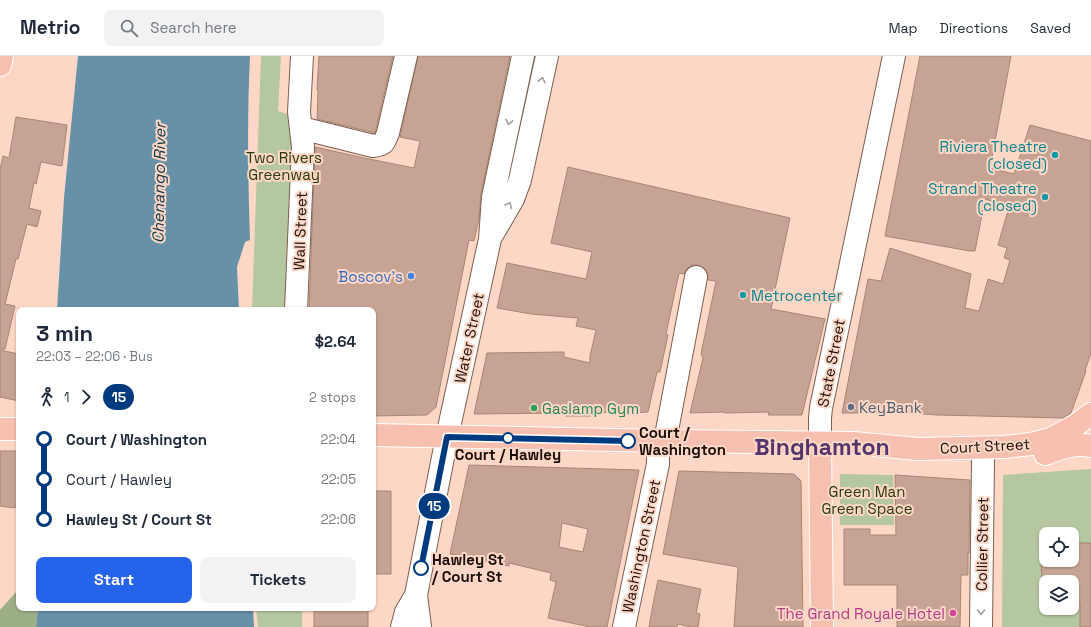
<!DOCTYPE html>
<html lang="en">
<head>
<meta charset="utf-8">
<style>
  :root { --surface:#fff; --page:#f2f2f3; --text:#1f2937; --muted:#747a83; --line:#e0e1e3; --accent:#2563eb }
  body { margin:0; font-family:"Space Grotesk",sans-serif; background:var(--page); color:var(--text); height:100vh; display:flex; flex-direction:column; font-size:15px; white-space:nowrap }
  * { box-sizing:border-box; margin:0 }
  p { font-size:13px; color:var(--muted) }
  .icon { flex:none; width:22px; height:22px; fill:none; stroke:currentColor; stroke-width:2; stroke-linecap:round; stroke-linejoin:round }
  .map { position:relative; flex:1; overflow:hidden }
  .side { position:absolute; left:16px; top:251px; width:360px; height:304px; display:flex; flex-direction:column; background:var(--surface); border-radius:8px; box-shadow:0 1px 3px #0004 }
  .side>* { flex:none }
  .badge { padding:0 8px; border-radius:13px; font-size:14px; line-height:26px }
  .tools { position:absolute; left:1039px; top:471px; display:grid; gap:8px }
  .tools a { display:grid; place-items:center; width:40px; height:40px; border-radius:8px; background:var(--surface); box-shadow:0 1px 3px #0004; font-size:20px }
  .map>.badge { position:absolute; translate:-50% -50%; box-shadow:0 0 0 2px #fff }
  .legs { display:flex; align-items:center; gap:6px; height:44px; padding:0 20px; font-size:13px }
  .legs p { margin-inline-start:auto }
  .overview { display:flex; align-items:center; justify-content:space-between; height:68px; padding:0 20px }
  h1 { font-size:22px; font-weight:600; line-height:30px }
  .primary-button { display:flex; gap:8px; margin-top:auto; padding:8px 20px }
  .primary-button a { flex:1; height:46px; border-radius:8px; background:var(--accent); color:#fff; font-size:16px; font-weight:600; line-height:46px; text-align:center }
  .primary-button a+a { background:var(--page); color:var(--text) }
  ul { padding:0 20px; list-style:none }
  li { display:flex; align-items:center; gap:14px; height:40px; font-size:15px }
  li i { display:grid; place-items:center; width:6px; height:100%; margin:0 5px; background:currentColor }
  li i::after { content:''; width:10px; height:10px; margin:-5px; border:3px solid; border-radius:50%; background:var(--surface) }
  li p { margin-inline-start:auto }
  li:first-child i { background:linear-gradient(#0000 50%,currentColor 0) }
  li:last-child i { background:linear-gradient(currentColor 50%,#0000 0) }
  header { display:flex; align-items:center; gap:24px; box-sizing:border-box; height:56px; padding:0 20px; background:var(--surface); border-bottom:1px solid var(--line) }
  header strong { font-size:19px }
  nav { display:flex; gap:22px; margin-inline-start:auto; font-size:14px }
  .search { width:280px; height:36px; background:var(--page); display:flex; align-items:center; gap:10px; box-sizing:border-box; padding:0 14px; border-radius:8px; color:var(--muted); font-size:15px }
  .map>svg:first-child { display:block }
</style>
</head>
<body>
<header>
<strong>Metrio</strong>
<div class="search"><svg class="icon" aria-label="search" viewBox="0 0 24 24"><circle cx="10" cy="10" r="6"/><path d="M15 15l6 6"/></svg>Search here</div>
<nav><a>Map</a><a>Directions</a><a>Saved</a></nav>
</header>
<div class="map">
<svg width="1091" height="571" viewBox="0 0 1091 571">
  <rect width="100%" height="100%" fill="#fdd7c5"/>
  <path fill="#b5c7a1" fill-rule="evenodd" d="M 261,0 L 281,0 L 278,55 L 291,59 L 302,254 L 252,254 Z
    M 1091,413 L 1091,571 L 1002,571 L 1003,419 ZM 1046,478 L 1072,478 L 1072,504 L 1046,504 ZM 1046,526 L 1072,526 L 1072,552 L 1046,552 Z
    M 840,418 L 893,419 L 894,469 L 840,469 Z
    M 256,552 L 302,552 L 302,571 L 258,571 Z"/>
  <path fill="#9cae86" d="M 16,536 L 19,537 L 19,552 L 38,552 L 36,571 L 0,571 L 0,554 Z"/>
  <path fill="#6691a8" d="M 78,0 L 250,0 C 247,61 248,123 250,184 L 245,186 L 237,211 L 239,254 L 57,254 L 64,142 Z
    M 38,552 L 253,552 L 254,571 L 36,571 Z"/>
  <path fill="#c6a392" stroke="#a78574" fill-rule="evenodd" d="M 319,0 L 393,0 L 375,77 L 317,63 L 318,35 L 317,34 Z
    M 418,0 L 510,0 L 481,138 L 479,162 L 474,185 L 469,184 L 436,351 L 427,359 L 373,360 L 373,254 L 309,254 L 315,91 L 364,102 L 414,112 L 420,85 L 400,81 Z
    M 920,0 L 1011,0 L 990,112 L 1014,118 L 1030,69 L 1091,85 L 1091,297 L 1085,315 L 1086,315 L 1071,357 L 1063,362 L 937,359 L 910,357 L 842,357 L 868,223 L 881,225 L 890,192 L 971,218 L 965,252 L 979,255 L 988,223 L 1003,228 L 1010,204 L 1004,202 L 1007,192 L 998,189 L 1009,151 L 985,143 L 975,195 L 970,195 L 885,180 Z
    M 16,61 L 67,69 L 62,110 L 41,106 L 36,128 L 34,127 L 29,152 L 41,155 L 37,171 L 27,168 L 18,203 L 16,203 L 5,248 L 15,250 L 5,293 L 0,293 L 0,114 L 3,100 L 9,102 Z
    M 568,111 L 790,162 L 771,253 L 825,263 L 802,359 L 768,359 L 769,356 L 725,357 L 725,356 L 690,357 L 703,302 L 701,298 L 716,225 L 708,224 L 708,217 L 704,212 L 698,209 L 692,209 L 687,213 L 684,218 L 679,217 L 666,278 L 668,279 L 660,316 L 657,316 L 648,356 L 631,357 L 590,356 L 591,360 L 565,360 L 565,357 L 474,358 L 487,297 L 564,296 L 564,301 L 590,307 L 590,300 L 596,274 L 576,270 L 578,262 L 531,258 L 497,252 L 507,207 L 586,223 L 592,196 L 551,187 Z
    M 0,294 L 19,298 L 19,345 L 0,341 Z
    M 0,395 L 19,395 L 19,438 L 15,452 L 0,450 Z
    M 469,409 L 639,414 L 607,571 L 590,571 L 548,562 L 556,526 L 550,524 L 551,517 L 509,507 L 509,510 L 450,498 ZM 562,467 L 588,473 L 583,496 L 559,491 Z
    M 679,415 L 794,418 L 801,425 L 803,571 L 734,571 L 738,511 L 663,498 Z
    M 895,419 L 970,424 L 969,497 L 968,497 L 968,519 L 961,519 L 960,571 L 897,571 L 897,529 L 844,529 L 844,473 L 870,473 L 870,479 L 896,479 Z
    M 373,435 L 391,435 L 391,518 L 373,518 Z
    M 1072,487 L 1091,487 L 1091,571 L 1080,571 L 1080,546 L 1072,546 L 1072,526 L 1042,526 L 1041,505 L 1072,504 Z
    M 658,524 L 701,533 L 696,557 L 700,558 L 698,571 L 691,571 L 678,568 L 677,571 L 649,571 L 653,548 Z
    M 314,552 L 368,552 L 368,571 L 314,571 Z"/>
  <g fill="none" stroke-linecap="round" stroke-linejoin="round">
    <g stroke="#7e5e4e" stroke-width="24">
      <path id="minor" d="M 301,69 L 305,73 L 373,90 C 384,89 384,87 388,77 L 406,0
        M 492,179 L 513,143 L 520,124 L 547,0
        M 296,254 L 303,91 L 299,56 L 302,0
        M 665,385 L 696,221
        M 820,387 L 820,362 L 821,352 L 894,0
        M 402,571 L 406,556 L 416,539
        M 420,571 L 416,539 L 447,381 L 490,183 L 493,141 L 523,0
        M 624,571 L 658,408 L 658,385
        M 981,571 L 983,405"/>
    </g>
    <g stroke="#fff" stroke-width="24">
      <path id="major" d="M 0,9 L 2,0
        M 0,373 L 19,373
        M 373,379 L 665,385 L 853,387 L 918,393 L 1005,391 L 1031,388 L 1051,383 L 1075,370 L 1091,358
        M 820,387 L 822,571
        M 1045,398 C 1060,392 1074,387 1091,390"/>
    </g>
    <use href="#minor" stroke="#fff" stroke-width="22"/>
    <use href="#major" stroke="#f7bfaf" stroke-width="22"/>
  </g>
  <defs><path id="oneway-chevron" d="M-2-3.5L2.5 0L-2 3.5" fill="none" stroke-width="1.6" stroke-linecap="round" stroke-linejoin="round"/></defs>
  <g stroke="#a39e9c">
    <use href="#oneway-chevron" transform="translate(542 24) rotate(-77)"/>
    <use href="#oneway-chevron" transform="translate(509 66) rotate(102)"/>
    <use href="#oneway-chevron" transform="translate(509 149) rotate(-60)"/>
    <use href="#oneway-chevron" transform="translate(981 556) rotate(91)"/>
  </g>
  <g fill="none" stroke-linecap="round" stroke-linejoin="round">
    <g stroke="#fff" stroke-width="9">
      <path id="line-1" d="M 421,512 L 447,381 L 628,385"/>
    </g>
    <use href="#line-1" stroke="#003b80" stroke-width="6"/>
  </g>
  <g fill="#0f9aa8" stroke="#fdd7c5" stroke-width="1.5">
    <circle cx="1055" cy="99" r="4"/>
    <circle cx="1045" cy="141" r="4"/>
    <circle cx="743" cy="239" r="4"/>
  </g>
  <circle fill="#3f7fe0" stroke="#fdd7c5" stroke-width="1.5" cx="411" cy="220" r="4"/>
  <circle fill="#5c6f8a" stroke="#fdd7c5" stroke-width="1.5" cx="851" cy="351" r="4"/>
  <circle fill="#2e9e5b" stroke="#fdd7c5" stroke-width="1.5" cx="534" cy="352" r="4"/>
  <g fill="#fff" stroke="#003b80" stroke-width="2">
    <circle cx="508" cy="382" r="5"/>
    <circle cx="628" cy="385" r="7"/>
    <circle cx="421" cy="512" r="7"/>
  </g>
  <circle fill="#d1479c" stroke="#fdd7c5" stroke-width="1.5" cx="953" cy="557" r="4"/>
  <g text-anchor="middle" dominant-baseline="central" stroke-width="4" stroke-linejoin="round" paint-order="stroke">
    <g font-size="15" fill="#0d838f" stroke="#fdd7c5" text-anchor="end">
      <text x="1047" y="90">Riviera Theatre<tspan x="1047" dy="17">(closed)</tspan></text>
      <text x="1037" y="132">Strand Theatre<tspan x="1037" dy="17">(closed)</tspan></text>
      <text x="751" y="239" text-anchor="start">Metrocenter</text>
    </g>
    <g font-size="15" fill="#27380b" stroke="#fdd7c5">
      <text x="284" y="101">Two Rivers<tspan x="284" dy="17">Greenway</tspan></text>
      <text x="867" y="435">Green Man<tspan x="867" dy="17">Green Space</tspan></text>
    </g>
    <g font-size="15" fill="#1a0d07" stroke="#fdd7c5">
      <text transform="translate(300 175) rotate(-88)">Wall Street</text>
      <text transform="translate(469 282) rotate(-78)">Water Street</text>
      <text transform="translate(831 307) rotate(-79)">State Street</text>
      <text transform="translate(985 390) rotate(-3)">Court Street</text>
      <text transform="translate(982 488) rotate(-89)">Collier Street</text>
      <text transform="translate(641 490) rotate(-78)">Washington Street</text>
    </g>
    <g font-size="15" fill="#366cbe" stroke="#fdd7c5" text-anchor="end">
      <text x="403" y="220">Boscov's</text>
    </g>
    <g font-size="15" fill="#4e5e75" stroke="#fdd7c5" text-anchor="start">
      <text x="859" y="351">KeyBank</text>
    </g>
    <g font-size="15" fill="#27864d" stroke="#fdd7c5" text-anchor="start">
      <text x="542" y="352">Gaslamp Gym</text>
    </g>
    <g font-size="15" font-weight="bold" fill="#1a0d07" stroke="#fdd7c5" text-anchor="start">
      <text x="639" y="376">Court /<tspan x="639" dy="17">Washington</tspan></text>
      <text x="508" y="398" text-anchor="middle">Court / Hawley</text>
      <text x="432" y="503">Hawley St<tspan x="432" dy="17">/ Court St</tspan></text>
    </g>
    <g font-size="15" fill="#b23c85" stroke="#fdd7c5" text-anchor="end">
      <text x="945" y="557">The Grand Royale Hotel</text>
    </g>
    <g font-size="16" font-style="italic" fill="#14394c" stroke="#fdd7c5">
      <text transform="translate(159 127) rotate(-89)">Chenango River</text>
    </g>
    <g font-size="23" font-weight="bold" fill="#53346e" stroke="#fdd7c5">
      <text x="822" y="391">Binghamton</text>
    </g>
  </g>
</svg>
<div class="tools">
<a><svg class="icon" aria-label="locate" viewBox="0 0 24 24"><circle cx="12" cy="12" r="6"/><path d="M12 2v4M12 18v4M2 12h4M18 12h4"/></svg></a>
<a><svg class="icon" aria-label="layers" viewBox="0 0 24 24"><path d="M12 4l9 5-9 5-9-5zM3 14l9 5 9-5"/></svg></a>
</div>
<b class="badge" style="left:434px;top:450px;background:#003b80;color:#fff">15</b>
<section class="side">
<div class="overview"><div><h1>3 min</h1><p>22:03 – 22:06 · Bus</p></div><b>$2.64</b></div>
<div class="legs"><svg class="icon" aria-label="walk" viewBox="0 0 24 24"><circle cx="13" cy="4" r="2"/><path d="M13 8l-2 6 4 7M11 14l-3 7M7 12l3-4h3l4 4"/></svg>1<svg class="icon" aria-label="forward" viewBox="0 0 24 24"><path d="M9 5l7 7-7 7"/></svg><b class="badge" style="background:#003b80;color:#fff">15</b><p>2 stops</p></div>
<ul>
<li><i style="color:#003b80"></i><b>Court / Washington</b><p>22:04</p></li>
<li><i style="color:#003b80"></i><span>Court / Hawley</span><p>22:05</p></li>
<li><i style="color:#003b80"></i><b>Hawley St / Court St</b><p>22:06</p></li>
</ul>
<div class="primary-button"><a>Start</a><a>Tickets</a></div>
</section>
</div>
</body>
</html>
